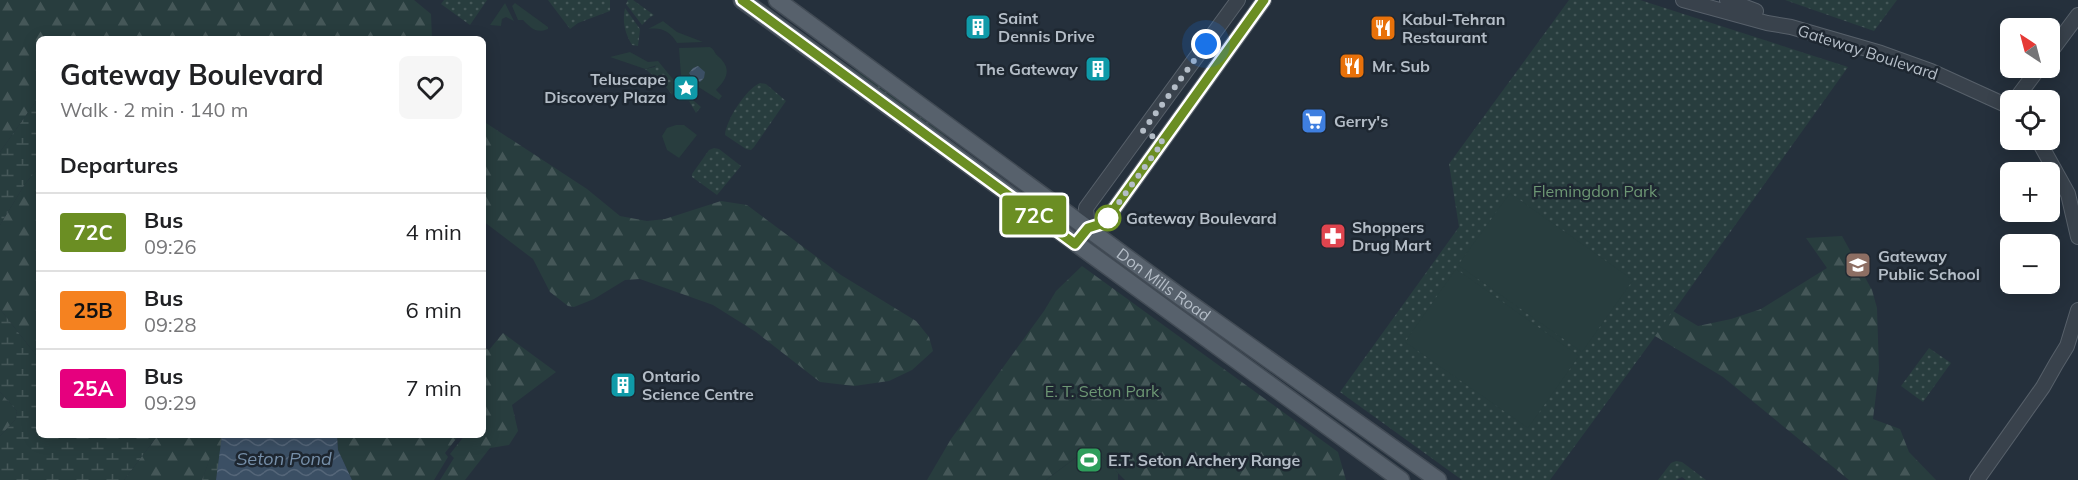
<!DOCTYPE html>
<html lang="en">
<head>
<meta charset="utf-8">
<style>
  :root { --surface:#fff; --page:#f6f6f6; --text:#202124; --muted:#757577; --line:#e0e0e0 }
  body { margin:0; font-family:Mulish,sans-serif; background:var(--page); color:var(--text); height:100vh; display:flex; flex-direction:column; font-size:22px; white-space:nowrap }
  * { box-sizing:border-box; margin:0 }
  p { font-size:20px; color:var(--muted) }
  .icon { flex:none; width:33px; height:33px; fill:none; stroke:currentColor; stroke-width:2; stroke-linecap:round; stroke-linejoin:round }
  .map { position:relative; flex:1; overflow:hidden }
  .details { position:absolute; left:36px; top:36px; width:450px; height:402px; display:flex; flex-direction:column; background:var(--surface); border-radius:9px; box-shadow:0 3px 15px #0003 }
  .details>* { flex:none }
  .badge { padding:0 12px; border-radius:4px; font-size:21px; line-height:39px }
  .needle { width:39px; rotate:324deg }
  .buttons { position:absolute; left:2000px; top:18px; display:grid; gap:12px }
  .buttons a { display:grid; place-items:center; width:60px; height:60px; border-radius:9px; background:var(--surface); box-shadow:0 3px 15px #0003; font-size:30px }
  .you { position:absolute; width:30px; height:30px; margin:-15px; border:4px solid #fff; border-radius:50%; background:#1a73e8; box-shadow:0 0 0 9px #1a73e833 }
  .map>.badge { position:absolute; translate:-50% -50%; box-shadow:0 0 0 3px #fff }
  h2 { padding:0 24px; font-size:22px; line-height:54px }
  .round { display:grid; place-items:center; flex:none; width:63px; height:63px; border-radius:9px; background:var(--page) }
  .summary { display:flex; align-items:center; justify-content:space-between; height:102px; padding:0 24px }
  h1 { font-size:28px; font-weight:700; line-height:45px }
  ul { padding:0; list-style:none }
  li { display:flex; align-items:center; gap:18px; height:78px; padding:0 24px; border-top:2px solid var(--line) }
  li div { flex:1 }
  li b { display:block; font-size:22px }
  li em { font-style:normal }
  li .badge { min-width:66px; font-weight:700; text-align:center }
  .map>svg:first-child { display:block }
</style>
</head>
<body>
<div class="map">
<svg width="2078" height="480" viewBox="0 0 2078 480">
  <defs>
    <pattern id="grass-dots" width="8" height="8" patternUnits="userSpaceOnUse" patternTransform="scale(1.5)"><rect width="8" height="8" fill="#283d3e"/><path d="M2 2h.1M6 6h.1" fill="none" stroke="#455758" stroke-width="1.8" stroke-linecap="round"/></pattern>
    <pattern id="forest-firs" width="22" height="20" patternUnits="userSpaceOnUse" patternTransform="scale(1.5)"><rect width="22" height="20" fill="#283d3e"/><path d="M5 1l3.5 6h-7zM16 11l3.5 6h-7z" fill="#455758"/></pattern>
    <pattern id="wetland-marsh" width="20" height="14" patternUnits="userSpaceOnUse" patternTransform="scale(1.5)"><rect width="20" height="14" fill="#283d3e"/><path d="M1 5h8M5 5V1M11 12h8M15 12V8" fill="none" stroke="#455758"/></pattern>
    <pattern id="water-waves" width="16" height="10" patternUnits="userSpaceOnUse" patternTransform="scale(1.5)"><rect width="16" height="10" fill="#3b4f64"/><path d="M0 5q4-4 8 0t8 0" fill="none" stroke="#556679"/></pattern>
  </defs>
  <rect width="100%" height="100%" fill="#25303c"/>
  <path fill="url(#grass-dots)" d="M 444,0 L 487,0 L 470,25 L 441,4 Z
    M 548,0 L 610,0 L 610,11 L 578,23 L 570,29 Z
    M 628,0 L 633,0 L 654,15 L 649,18 L 642,25 L 626,4 Z
    M 1569,0 L 1640,0 L 1848,67 L 1681,301 L 1550,480 L 1462,480 L 1340,392 L 1459,227 L 1449,164 Z
    M 1785,0 L 1897,0 L 1874,31 Z
    M 625,8 L 640,29 L 638,46 L 632,45 C 625,33 622,22 625,8 Z
    M 830,57 L 859,72 L 945,134 L 944,136 L 901,108 Z
    M 658,61 L 676,83 L 672,95 L 663,83 L 645,69 L 655,67 Z
    M 760,83 L 766,84 L 786,101 L 754,147 L 751,150 L 746,149 L 725,135 C 726,120 746,89 760,83 Z
    M 680,89 L 701,107 L 696,113 L 689,101 L 678,98 Z
    M 714,148 L 719,149 L 741,166 L 717,195 L 692,177 L 692,174 L 709,150 Z
    M 1929,348 L 1951,363 L 1923,402 L 1901,386 Z
    M 1676,461 L 1682,462 L 1706,480 L 1686,480 L 1682,477 L 1676,480 L 1658,480 L 1671,463 Z"/>
  <path fill="url(#forest-firs)" d="M 0,0 L 414,0 L 431,14 L 432,39 L 182,39 L 175,36 L 172,39 L 39,39 L 39,97 L 0,152 Z
    M 483,121 L 587,189 L 620,216 L 647,221 L 665,219 L 721,201 L 747,205 L 841,275 L 916,321 L 929,337 L 933,351 L 912,370 L 889,381 L 854,386 L 820,382 L 756,332 L 713,305 L 640,279 L 625,280 L 594,299 L 574,307 L 568,306 L 550,292 L 533,259 L 483,221 Z
    M 39,167 L 39,359 L 0,309 L 0,225 L 25,184 Z
    M 1842,236 L 1872,290 L 1877,308 L 1879,370 L 1873,419 L 1900,429 L 1909,452 L 1936,480 L 1849,480 L 1723,377 L 1655,336 L 1673,311 L 1698,326 L 1731,319 L 1761,309 L 1827,268 L 1806,238 Z
    M 1082,266 L 1338,452 L 1346,480 L 1125,480 L 1091,446 L 1046,480 L 927,480 L 951,439 L 1044,311 L 1056,291 Z
    M 503,333 L 556,372 L 512,405 L 518,431 L 509,445 L 490,448 L 465,480 L 440,480 L 454,458 L 450,454 L 465,435 L 483,435 L 483,347 L 489,350 Z
    M 0,392 L 17,411 L 15,420 L 0,436 Z
    M 158,435 L 222,435 L 221,452 L 211,456 L 202,480 L 124,480 Z
    M 337,435 L 459,435 L 445,453 L 448,457 L 434,480 L 352,480 L 338,450 Z"/>
  <path fill="url(#wetland-marsh)" d="M 39,97 L 39,167 L 25,184 L 0,225 L 0,152 Z
    M 0,309 L 39,359 L 39,435 L 158,435 L 124,480 L 0,480 L 0,436 L 15,420 L 17,411 L 0,392 Z
    M 221,452 L 216,480 L 202,480 L 211,455 Z"/>
  <path fill="#283d3e" d="M 505,3 L 514,21 L 506,17 L 502,19 L 501,26 L 490,25 Z
    M 515,3 L 548,27 L 548,29 C 536,34 531,28 523,20 L 518,20 L 512,6 Z
    M 663,21 L 677,32 L 703,42 L 677,43 C 670,31 661,27 648,29 Z
    M 710,47 C 716,51 713,52 719,57 C 732,69 727,79 716,90 L 722,96 L 719,100 L 681,76 L 679,48 Z
    M 630,52 L 648,62 L 658,61 L 658,65 L 645,69 L 610,57 Z
    M 676,125 L 684,125 L 697,135 L 679,158 L 667,150 L 662,136 L 667,128 Z
    M 1510,193 L 1633,280 L 1582,352 L 1458,265 Z
    M 1456,269 L 1579,356 L 1528,428 L 1405,342 Z
    M 1091,446 L 1118,473 L 1118,480 L 1046,480 Z"/>
  <path fill="url(#water-waves)" d="M 698,66 L 705,72 L 704,78 L 700,82 L 693,79 L 689,73 L 693,68 Z
    M 222,435 L 337,435 L 338,450 L 352,480 L 216,480 Z"/>
  <g fill="none" stroke-linecap="round" stroke-linejoin="round">
    <g stroke="#57606a" stroke-width="16">
      <path id="minor" d="M 1238,0 L 1086,208 L 1088,228 L 1104,223 L 1264,0
        M 1683,0 L 1767,23 L 1791,27 L 1881,53 L 1931,71 L 2010,107
        M 1727,0 L 1756,11
        M 2049,54 L 2078,15
        M 2015,100 L 2039,68
        M 2038,140 L 2068,194 L 2078,237
        M 1977,480 L 2043,387 L 2056,364 L 2067,346 L 2078,310"/>
    </g>
    <g stroke="#424b55" stroke-width="19">
      <g id="major">
        <path d="M 742,0 L 1401,480"/>
        <path id="s1" d="M 777,0 L 1178,295 L 1438,480"/>
      </g>
    </g>
    <use href="#minor" stroke="#39424c" stroke-width="14"/>
    <use href="#major" stroke="#57616c" stroke-width="16"/>
  </g>
  <g fill="none" stroke-linecap="round" stroke-linejoin="round">
    <g stroke="#fff" stroke-width="14">
      <path id="line" d="M 742,0 L 1075,244 L 1088,228 L 1104,223 L 1264,0"/>
    </g>
    <use href="#line" stroke="#6b8e23" stroke-width="9"/>
    <path stroke="#b4bdc7" stroke-width="6" stroke-dasharray="0 10.8" d="M 1108,218 L 1104,223 L 1163,142 L 1143,131 L 1206,44"/>
  </g>
  <defs>
    <g id="building-square" transform="scale(1.35)"><rect x="-9" y="-9" width="18" height="18" rx="4" fill="#0f9aa8" stroke="#1e2731"/><path d="M-4-6H4V6H1V3H-1V6H-4ZM-2.5-4.3h1.7v1.8h-1.7ZM.8-4.3h1.7v1.8H.8ZM-2.5-1h1.7V.8h-1.7ZM.8-1h1.7V.8H.8Z" fill="#fff"/></g>
    <g id="restaurant-square" transform="scale(1.35)"><rect x="-9" y="-9" width="18" height="18" rx="4" fill="#e8710a" stroke="#1e2731"/><path d="M-5-6h1v4h1v-4h1v4h1v-4h1v5L-1.5 .5V6h-2V.5L-5-1ZM5-6V6H3V1.5H1.5Q1.5-4 5-6Z" fill="#fff"/></g>
    <g id="sight-square" transform="scale(1.35)"><rect x="-9" y="-9" width="18" height="18" rx="4" fill="#0f9aa8" stroke="#1e2731"/><path d="M0-6L1.8-2.2L6-1.7L2.9 1.2L3.7 5.4L0 3.3L-3.7 5.4L-2.9 1.2L-6-1.7L-1.8-2.2Z" fill="#fff"/></g>
    <g id="supermarket-square" transform="scale(1.35)"><rect x="-9" y="-9" width="18" height="18" rx="4" fill="#3f7fe0" stroke="#1e2731"/><path d="M-6-5.5h2.5l.6 2H6L4.5 2H-2.5L-4.4-4H-6ZM-1.5 3.2a1.3 1.3 0 1 0 .1 0ZM3 3.2a1.3 1.3 0 1 0 .1 0Z" fill="#fff"/></g>
    <g id="pharmacy-square" transform="scale(1.35)"><rect x="-9" y="-9" width="18" height="18" rx="4" fill="#e0444e" stroke="#1e2731"/><path d="M-2-6h4v4h4v4h-4v4h-4v-4h-4v-4h4Z" fill="#fff"/></g>
    <g id="school-square" transform="scale(1.35)"><rect x="-9" y="-9" width="18" height="18" rx="4" fill="#8d6e63" stroke="#1e2731"/><path d="M0-5L7-2L0 1L-7-2ZM-4 1L0 2.5L4 1V4Q0 6-4 4Z" fill="#fff"/></g>
    <g id="stadium-square" transform="scale(1.35)"><rect x="-9" y="-9" width="18" height="18" rx="4" fill="#2e9e5b" stroke="#1e2731"/><path d="M0-5a6.5 5 0 1 0 0 10a6.5 5 0 1 0 0-10ZM-3.5-1.8h7v3.6h-7Z" fill="#fff"/></g>
  </defs>
  <g fill-rule="evenodd">
    <use href="#building-square" x="978" y="27"/>
    <use href="#restaurant-square" x="1383" y="28"/>
    <use href="#restaurant-square" x="1352" y="66"/>
    <use href="#building-square" x="1098" y="69"/>
    <use href="#sight-square" x="686" y="88"/>
    <use href="#supermarket-square" x="1314" y="121"/>
    <use href="#pharmacy-square" x="1333" y="236"/>
    <use href="#school-square" x="1858" y="265"/>
    <use href="#building-square" x="623" y="385"/>
    <use href="#stadium-square" x="1089" y="460"/>
  </g>
  <circle fill="#fff" stroke="#6b8e23" stroke-width="3" cx="1108" cy="218" r="12"/>
  <g text-anchor="middle" dominant-baseline="central" stroke-width="5" stroke-linejoin="round" paint-order="stroke">
    <g font-size="16" font-weight="bold" fill="#b4bdc7" stroke="#1e2731" text-anchor="start">
      <text x="998" y="18">Saint<tspan x="998" dy="18">Dennis Drive</tspan></text>
      <text x="1402" y="19">Kabul-Tehran<tspan x="1402" dy="18">Restaurant</tspan></text>
      <text x="1372" y="66">Mr. Sub</text>
      <text x="1078" y="69" text-anchor="end">The Gateway</text>
      <text x="666" y="79" text-anchor="end">Teluscape<tspan x="666" dy="18">Discovery Plaza</tspan></text>
      <text x="1334" y="121">Gerry's</text>
      <text x="1352" y="227">Shoppers<tspan x="1352" dy="18">Drug Mart</tspan></text>
      <text x="1878" y="256">Gateway<tspan x="1878" dy="18">Public School</tspan></text>
      <text x="642" y="376">Ontario<tspan x="642" dy="18">Science Centre</tspan></text>
      <text x="1108" y="460">E.T. Seton Archery Range</text>
    </g>
    <g font-size="16" fill="#b4bdc7" stroke="#1e2731">
      <text transform="translate(1868 52) rotate(18)">Gateway Boulevard</text>
      <text stroke="none"><textPath href="#s1" startOffset="480">Don Mills Road</textPath></text>
    </g>
    <g font-size="16" fill="#6d9774" stroke="#1e2731">
      <text x="1595" y="191">Flemingdon Park</text>
      <text x="1102" y="391">E. T. Seton Park</text>
    </g>
    <g font-size="16" font-weight="bold" fill="#b4bdc7" stroke="#1e2731" text-anchor="start">
      <text x="1126" y="218">Gateway Boulevard</text>
    </g>
    <g font-size="18" font-style="italic" fill="#768fa9" stroke="#1e2731">
      <text x="284" y="458">Seton Pond</text>
    </g>
  </g>
</svg>
<div class="buttons">
<a><svg class="needle" viewBox="-14 -14 28 28"><path d="M0-13l5 13h-10z" fill="#e53935"/><path d="M0 13l5-13h-10z" fill="#757577"/></svg></a>
<a><svg class="icon" aria-label="locate" viewBox="0 0 24 24"><circle cx="12" cy="12" r="6"/><path d="M12 2v4M12 18v4M2 12h4M18 12h4"/></svg></a>
<a>+</a>
<a>−</a>
</div>
<div class="you" style="left:1206px;top:44px"></div>
<b class="badge" style="left:1034px;top:215px;background:#6b8e23;color:#fff">72C</b>
<section class="details">
<div class="summary"><div><h1>Gateway Boulevard</h1><p>Walk · 2 min · 140 m</p></div><a class="round"><svg class="icon" aria-label="heart" viewBox="0 0 24 24"><path d="M12 20l-8-8c-3-5 5-10 8-4 3-6 11-1 8 4z"/></svg></a></div>
<h2>Departures</h2>
<ul>
<li><span class="badge" style="background:#6b8e23;color:#fff">72C</span><div><b>Bus</b><p>09:26</p></div><em>4 min</em></li>
<li><span class="badge" style="background:#f58220;color:#111">25B</span><div><b>Bus</b><p>09:28</p></div><em>6 min</em></li>
<li><span class="badge" style="background:#e6007e;color:#fff">25A</span><div><b>Bus</b><p>09:29</p></div><em>7 min</em></li>
</ul>
</section>
</div>
</body>
</html>
